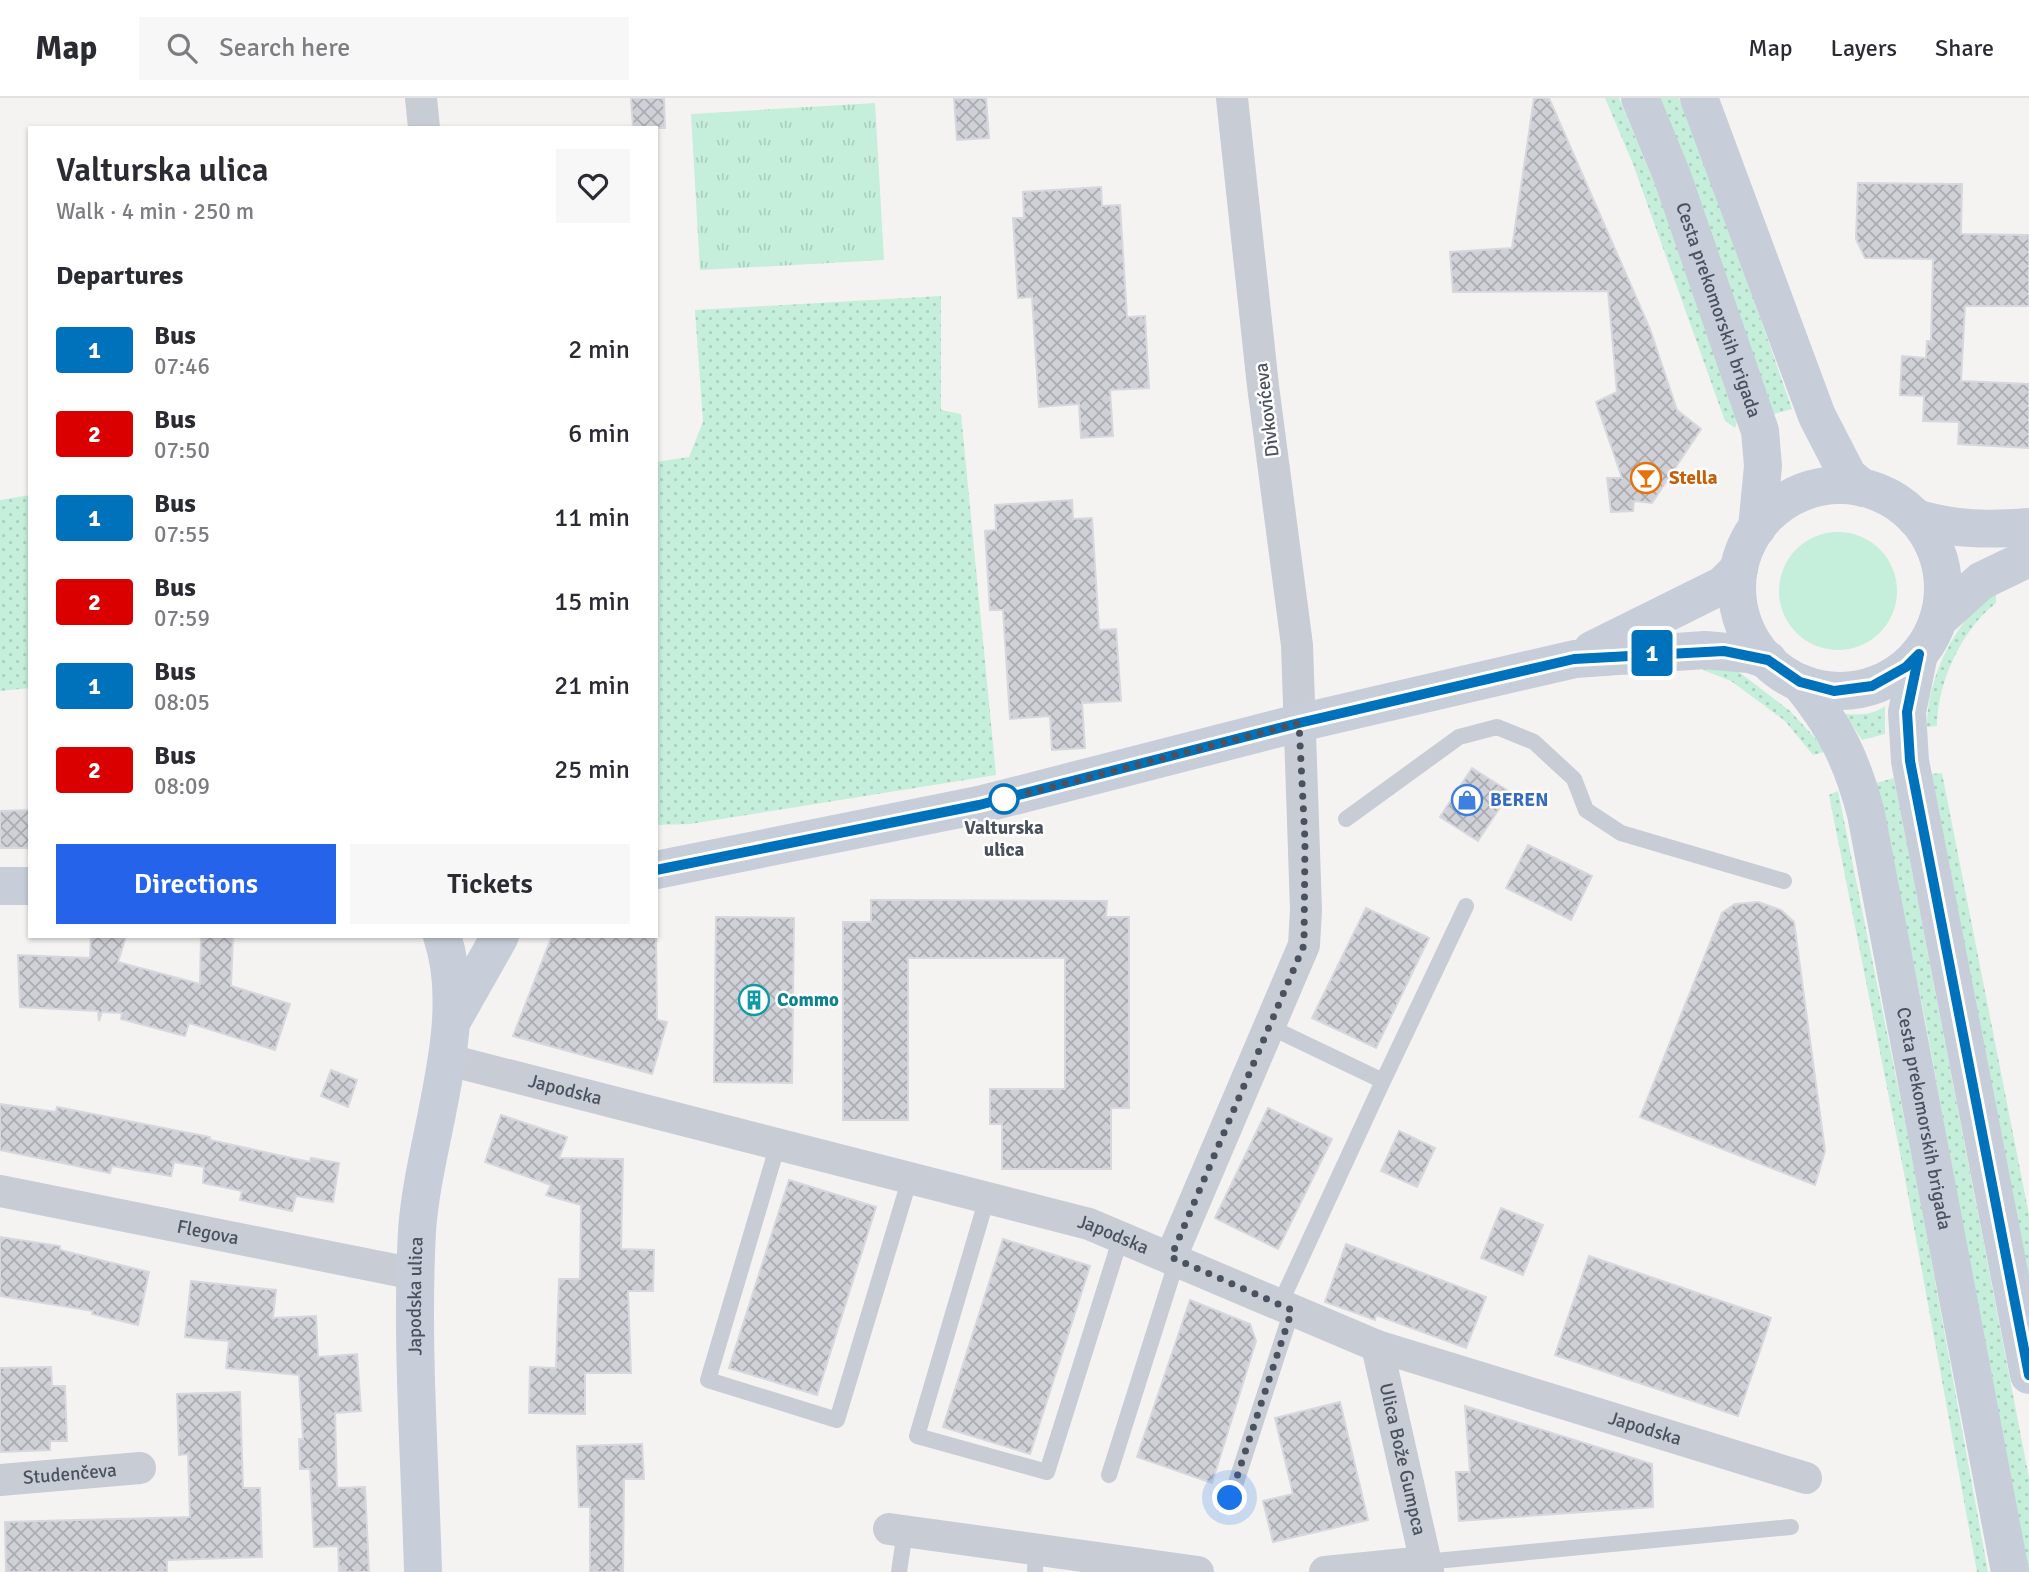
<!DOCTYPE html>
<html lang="en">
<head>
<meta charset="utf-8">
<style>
  :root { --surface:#fff; --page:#f7f7f7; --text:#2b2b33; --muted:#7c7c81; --line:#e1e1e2; --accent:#2563eb }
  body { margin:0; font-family:Signika,sans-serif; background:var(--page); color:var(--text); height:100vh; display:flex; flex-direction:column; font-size:26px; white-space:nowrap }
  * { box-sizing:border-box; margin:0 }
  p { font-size:23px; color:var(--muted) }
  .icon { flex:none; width:38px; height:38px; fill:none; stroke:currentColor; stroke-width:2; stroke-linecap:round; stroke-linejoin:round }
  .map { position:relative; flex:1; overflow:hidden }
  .panel { position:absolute; left:28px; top:28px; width:630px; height:812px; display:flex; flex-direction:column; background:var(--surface); border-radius:0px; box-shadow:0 2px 5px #0004 }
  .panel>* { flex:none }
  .badge { padding:0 14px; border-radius:5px; font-size:24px; line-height:46px }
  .you { position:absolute; width:35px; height:35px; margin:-18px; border:5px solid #fff; border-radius:50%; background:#1a73e8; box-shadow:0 0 0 10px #1a73e833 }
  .map>.badge { position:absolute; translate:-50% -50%; box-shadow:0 0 0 4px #fff }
  h2 { padding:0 28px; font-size:26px; line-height:63px }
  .round { display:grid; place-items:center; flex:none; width:74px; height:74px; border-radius:0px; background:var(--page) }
  .headline { display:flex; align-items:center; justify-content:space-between; height:119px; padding:0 28px }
  h1 { font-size:33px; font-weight:600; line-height:52px }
  .action { display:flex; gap:14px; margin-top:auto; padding:14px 28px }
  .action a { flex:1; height:80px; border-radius:0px; background:var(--accent); color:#fff; font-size:28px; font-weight:600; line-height:80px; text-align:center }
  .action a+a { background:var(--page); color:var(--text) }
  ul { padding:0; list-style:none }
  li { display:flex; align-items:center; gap:21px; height:84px; padding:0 28px }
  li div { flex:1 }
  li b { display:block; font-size:26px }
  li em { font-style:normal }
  li .badge { min-width:77px; font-weight:700; text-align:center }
  header { display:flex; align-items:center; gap:42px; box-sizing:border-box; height:98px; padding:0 35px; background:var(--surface); border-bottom:2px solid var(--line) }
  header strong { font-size:33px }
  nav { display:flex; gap:38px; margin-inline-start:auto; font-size:24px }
  .search { width:490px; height:63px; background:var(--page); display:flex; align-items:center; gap:18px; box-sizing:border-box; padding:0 24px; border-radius:0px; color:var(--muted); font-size:26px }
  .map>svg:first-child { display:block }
</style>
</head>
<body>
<header>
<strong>Map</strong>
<div class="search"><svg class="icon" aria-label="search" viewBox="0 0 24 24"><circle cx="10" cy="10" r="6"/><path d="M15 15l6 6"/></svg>Search here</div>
<nav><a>Map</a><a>Layers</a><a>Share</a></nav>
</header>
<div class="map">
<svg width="2029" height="1474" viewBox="0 0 2029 1474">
  <defs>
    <pattern id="grass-dots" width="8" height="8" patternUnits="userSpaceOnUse" patternTransform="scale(1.75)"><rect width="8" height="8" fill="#c5eedb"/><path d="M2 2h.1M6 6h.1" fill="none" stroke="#abcebe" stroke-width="1.8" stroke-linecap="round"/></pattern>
    <pattern id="park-tufts" width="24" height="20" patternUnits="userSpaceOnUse" patternTransform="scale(1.75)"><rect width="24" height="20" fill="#c5eedb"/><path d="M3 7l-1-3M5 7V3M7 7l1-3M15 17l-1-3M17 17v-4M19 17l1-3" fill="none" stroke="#abcebe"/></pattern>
    <pattern id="building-cross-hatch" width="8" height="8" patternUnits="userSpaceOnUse" patternTransform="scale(1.75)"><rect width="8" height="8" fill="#d0d1d6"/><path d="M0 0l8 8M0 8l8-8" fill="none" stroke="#abacb1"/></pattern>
  </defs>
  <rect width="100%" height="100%" fill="#f4f3f2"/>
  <path fill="url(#grass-dots)" d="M 1605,0 L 1619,0 L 1655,87 L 1738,320 L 1735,330 L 1725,323 L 1633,66 Z
    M 1658,0 L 1679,0 L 1705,62 L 1792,311 L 1774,316 L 1688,70 Z
    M 941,198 L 941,312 L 961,316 L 996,677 L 690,726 L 656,727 L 656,364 L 689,359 L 703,324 L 695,212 Z
    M 30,397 L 30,590 L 0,593 L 0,402 Z
    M 1996,491 L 1996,505 C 1962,531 1937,585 1937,628 L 1927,629 C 1927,577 1956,523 1996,491 Z
    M 1702,566 L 1731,568 L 1790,613 L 1816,641 L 1824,654 L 1813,657 L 1785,623 L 1731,583 L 1703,572 Z
    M 1885,608 L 1885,636 L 1862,642 L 1845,616 C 1861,617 1872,617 1885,608 Z
    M 1942,675 L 2029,1117 L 2029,1178 L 1930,676 Z
    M 1894,680 L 2029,1380 L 2029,1474 L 2026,1474 L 1925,921 L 1876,685 Z
    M 1838,693 L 1915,1073 L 1988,1474 L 1977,1474 L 1904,1075 L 1829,697 Z"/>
  <path fill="url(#park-tufts)" d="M 875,5 L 884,162 L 700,172 L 691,16 Z"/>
  <path fill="#c5eedb" d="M1779 493a59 59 0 1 1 118 0a59 59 0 1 1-118 0Z"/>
  <path fill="url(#building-cross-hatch)" stroke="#d7d8dd" stroke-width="2" d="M 631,0 L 664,0 L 665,30 L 633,30 Z
    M 954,0 L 986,0 L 989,40 L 957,42 Z
    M 1534,0 L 1549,0 L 1650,231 L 1677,312 L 1701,331 L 1652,405 L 1634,403 L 1633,413 L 1611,414 L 1607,380 L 1622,380 L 1596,304 L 1617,294 L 1608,193 L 1453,194 L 1450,154 L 1512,150 Z
    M 1858,85 L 1962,86 L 1961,136 L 2029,137 L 2029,208 L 1965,208 L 1961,283 L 2029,286 L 2029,350 L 1958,346 L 1959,324 L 1923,323 L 1924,298 L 1900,297 L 1902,258 L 1926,260 L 1927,243 L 1931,243 L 1933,161 L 1865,160 L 1856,141 Z
    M 1101,89 L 1102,108 L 1120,107 L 1127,219 L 1145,218 L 1149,290 L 1110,292 L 1113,338 L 1081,340 L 1079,306 L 1039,309 L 1032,199 L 1018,200 L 1013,120 L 1024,120 L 1023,94 Z
    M 1072,402 L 1073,421 L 1092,420 L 1099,532 L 1116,531 L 1121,603 L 1082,605 L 1085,650 L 1052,652 L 1050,618 L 1010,621 L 1003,512 L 990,512 L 985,433 L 996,432 L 995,407 Z
    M 1472,670 L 1510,694 L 1478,743 L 1440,719 Z
    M 30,712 L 30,750 L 0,750 L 0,713 Z
    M 1528,747 L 1592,778 L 1571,822 L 1506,790 Z
    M 871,802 L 1107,803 L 1106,819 L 1129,819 L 1129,1010 L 1111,1010 L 1111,1071 L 1002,1071 L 1002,1026 L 990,1026 L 990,991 L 1065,991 L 1065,860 L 908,860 L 908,1022 L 843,1022 L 843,824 L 871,824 Z
    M 1758,804 L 1781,812 L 1794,824 L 1825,1053 L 1815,1087 L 1640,1019 L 1722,815 L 1735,806 Z
    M 1366,810 L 1429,840 L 1376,950 L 1312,920 Z
    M 716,819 L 794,820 L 792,985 L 714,984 Z
    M 91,838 L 126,838 L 118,864 L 200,886 L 201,838 L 233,838 L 231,888 L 290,906 L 275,952 L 189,925 L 185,938 L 121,921 L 122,915 L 102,914 L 99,923 L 98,913 L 20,909 L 18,857 L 90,860 Z
    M 552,838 L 656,838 L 657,922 L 667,924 L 652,976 L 513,938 Z
    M 331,972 L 357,982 L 348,1009 L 321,998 Z
    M 0,1006 L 56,1014 L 57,1009 L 210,1039 L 210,1042 L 310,1064 L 311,1060 L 339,1065 L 333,1104 L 296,1098 L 292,1113 L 240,1102 L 242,1093 L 203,1085 L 204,1069 L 174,1064 L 171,1078 L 112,1068 L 110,1075 L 0,1052 Z
    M 1268,1010 L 1332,1041 L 1278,1151 L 1215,1120 Z
    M 501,1017 L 567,1039 L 559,1060 L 623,1061 L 621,1151 L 654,1152 L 653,1193 L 628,1193 L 631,1275 L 585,1275 L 585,1316 L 529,1315 L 530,1269 L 556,1270 L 559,1181 L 580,1181 L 581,1107 L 546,1097 L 551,1087 L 485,1064 Z
    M 1399,1033 L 1435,1050 L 1417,1089 L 1381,1073 Z
    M 789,1082 L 876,1109 L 817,1297 L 729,1270 Z
    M 1501,1110 L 1543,1127 L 1523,1177 L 1481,1160 Z
    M 0,1139 L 60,1148 L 60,1152 L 149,1174 L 138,1227 L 92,1216 L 93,1213 L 0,1198 Z
    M 1003,1141 L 1090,1168 L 1030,1356 L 943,1329 Z
    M 1346,1146 L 1486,1199 L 1466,1250 L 1376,1217 L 1375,1222 L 1325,1204 Z
    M 1589,1158 L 1771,1220 L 1738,1318 L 1555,1257 Z
    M 191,1183 L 276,1192 L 273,1220 L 316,1218 L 318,1259 L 357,1256 L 361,1313 L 335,1315 L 337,1390 L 365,1389 L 369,1474 L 339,1474 L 338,1448 L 314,1449 L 310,1371 L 300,1371 L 299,1341 L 303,1341 L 299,1277 L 226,1270 L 229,1243 L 185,1239 Z
    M 1190,1202 L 1250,1226 L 1256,1243 L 1212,1385 L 1137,1359 Z
    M 51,1269 L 52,1288 L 65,1288 L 67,1343 L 50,1343 L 50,1352 L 0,1354 L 0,1270 Z
    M 240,1294 L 243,1390 L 260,1390 L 262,1459 L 167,1462 L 167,1474 L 6,1474 L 5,1424 L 190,1419 L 188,1356 L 179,1357 L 177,1296 Z
    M 1340,1304 L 1368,1422 L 1273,1444 L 1263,1403 L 1293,1396 L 1275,1320 Z
    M 1465,1308 L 1652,1366 L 1653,1409 L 1459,1423 L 1456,1374 L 1470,1374 Z
    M 642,1346 L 644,1381 L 624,1381 L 623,1474 L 590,1474 L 590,1409 L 579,1409 L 577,1348 Z"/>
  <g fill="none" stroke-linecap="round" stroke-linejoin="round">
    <path stroke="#c7ccd5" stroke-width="16" d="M 1346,721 L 1459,639 L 1497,629 L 1534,644 L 1574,681 L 1586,712 L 1621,735 L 1784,783
      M 1270,929 L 1383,983 L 1466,808
      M 778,1046 L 708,1282 L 837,1322 L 910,1080
      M 987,1100 L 917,1338 L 1047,1374 L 1121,1139
      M 1280,1206 L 1383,983
      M 1109,1377 L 1177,1162
      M 1231,1400 L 1292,1212
      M 1425,1464 L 1791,1429
      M 899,1474 L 905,1433
      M 1035,1474 L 1036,1451"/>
    <g stroke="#c7ccd5" stroke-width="32">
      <path d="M 421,0 L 424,30"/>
      <path id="s1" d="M 445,961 L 1089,1126 L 1377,1248 L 1806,1380"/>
      <path id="s2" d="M 0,1093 L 415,1176"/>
      <path d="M 1171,1159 L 1304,847 L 1306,812 L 1297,547 L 1263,288 L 1232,0"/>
      <path id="s3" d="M 1377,1248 L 1428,1474"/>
      <path id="s4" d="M 0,1382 L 140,1370"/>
      <path d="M 889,1431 L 1198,1474"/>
      <path d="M 1325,1474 L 1425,1464"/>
    </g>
    <g stroke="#c7cdd9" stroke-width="38">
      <path id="s5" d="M 1640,0 L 1672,78 L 1760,333 L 1763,368 L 1757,430"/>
      <path d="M 1699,0 L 1817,318 L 1848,378 L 1863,390"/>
      <circle cx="1840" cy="490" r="103"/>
      <path d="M 1915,420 C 1955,432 1988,432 2029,429"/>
      <path d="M 1938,522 L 1981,483 L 2029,460"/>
      <path d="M 1592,552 L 1723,487 L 1739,471"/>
      <path d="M 1919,556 L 1907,614 L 1910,663 L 2029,1277"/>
      <path id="s6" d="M 1800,585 C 1835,628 1852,662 1866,716 L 2010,1474"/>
      <path d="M 656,772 L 979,707 L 1299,625 L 1575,561 L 1705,552 L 1749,556 L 1768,562"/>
      <path d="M 0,788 L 30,788"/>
      <path d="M 452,923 L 500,838"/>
      <path id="s7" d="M 423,1474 C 420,1361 411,1246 417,1133 C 423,1042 472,926 442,838"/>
    </g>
  </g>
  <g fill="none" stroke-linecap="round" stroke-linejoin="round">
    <g stroke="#fff" stroke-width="16">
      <path id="line" d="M 656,772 L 979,707 L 1299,625 L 1574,561 L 1724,553 L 1768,562 L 1800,584 L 1834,593 L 1872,588 L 1906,569 L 1919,556 L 1907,614 L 1910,663 L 2029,1277"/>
    </g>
    <use href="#line" stroke="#0072bc" stroke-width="10"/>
    <path stroke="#4b525f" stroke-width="7" stroke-dasharray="0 12.6" d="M 1004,701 L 1299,625 L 1305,743 L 1304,847 L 1171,1159 L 1292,1212 L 1230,1400"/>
  </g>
  <defs>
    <g id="bar-ring" transform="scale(1.575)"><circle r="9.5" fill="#fff" stroke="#e8710a" stroke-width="1.5"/><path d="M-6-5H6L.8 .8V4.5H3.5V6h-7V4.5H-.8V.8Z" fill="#e8710a"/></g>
    <g id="shop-ring" transform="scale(1.575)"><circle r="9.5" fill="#fff" stroke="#3f7fe0" stroke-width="1.5"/><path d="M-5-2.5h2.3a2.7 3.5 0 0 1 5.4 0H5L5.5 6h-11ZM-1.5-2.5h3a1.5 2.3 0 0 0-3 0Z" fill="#3f7fe0"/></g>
    <g id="building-ring" transform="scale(1.575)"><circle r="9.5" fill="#fff" stroke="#0f9aa8" stroke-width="1.5"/><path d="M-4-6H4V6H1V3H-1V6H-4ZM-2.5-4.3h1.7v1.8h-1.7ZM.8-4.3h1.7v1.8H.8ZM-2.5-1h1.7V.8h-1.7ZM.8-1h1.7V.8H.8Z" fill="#0f9aa8"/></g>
  </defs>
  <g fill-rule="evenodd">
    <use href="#bar-ring" x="1646" y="380"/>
    <use href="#shop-ring" x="1467" y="702"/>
    <use href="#building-ring" x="754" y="902"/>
  </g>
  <circle fill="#fff" stroke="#0072bc" stroke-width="3.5" cx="1004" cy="701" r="14"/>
  <g text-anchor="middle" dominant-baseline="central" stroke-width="5" stroke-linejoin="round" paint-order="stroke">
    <g font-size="19" fill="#4b525f" stroke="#fff">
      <text stroke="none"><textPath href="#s5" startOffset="226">Cesta prekomorskih brigada</textPath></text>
      <text transform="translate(1267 312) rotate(-97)">Divkovićeva</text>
      <text stroke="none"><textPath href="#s1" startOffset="124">Japodska</textPath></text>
      <text stroke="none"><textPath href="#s6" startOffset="458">Cesta prekomorskih brigada</textPath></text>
      <text stroke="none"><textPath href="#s2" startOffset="212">Flegova</textPath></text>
      <text stroke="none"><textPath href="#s1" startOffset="691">Japodska</textPath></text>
      <text stroke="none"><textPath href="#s7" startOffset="276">Japodska ulica</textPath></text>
      <text stroke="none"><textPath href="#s1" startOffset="1258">Japodska</textPath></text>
      <text stroke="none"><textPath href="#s3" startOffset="116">Ulica Bože Gumpca</textPath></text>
      <text stroke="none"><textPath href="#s4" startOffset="70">Studenčeva</textPath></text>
    </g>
    <g font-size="19" font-weight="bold" fill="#c56008" stroke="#fff" text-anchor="start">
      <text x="1669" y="380">Stella</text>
    </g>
    <g font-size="19" font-weight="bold" fill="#366cbe" stroke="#fff" text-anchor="start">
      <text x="1490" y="702">BEREN</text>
    </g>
    <g font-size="19" font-weight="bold" fill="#4b525f" stroke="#fff">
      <text x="1004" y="730">Valturska<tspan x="1004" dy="22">ulica</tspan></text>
    </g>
    <g font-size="19" font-weight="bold" fill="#0d838f" stroke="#fff" text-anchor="start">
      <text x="777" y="902">Commo</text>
    </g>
  </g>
</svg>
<div class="you" style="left:1230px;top:1400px"></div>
<b class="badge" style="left:1652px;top:555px;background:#0072bc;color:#fff">1</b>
<section class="panel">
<div class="headline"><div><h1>Valturska ulica</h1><p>Walk · 4 min · 250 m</p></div><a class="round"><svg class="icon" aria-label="heart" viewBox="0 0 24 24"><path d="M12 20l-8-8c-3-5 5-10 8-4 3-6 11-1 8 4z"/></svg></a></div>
<h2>Departures</h2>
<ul>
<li><span class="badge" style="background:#0072bc;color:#fff">1</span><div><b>Bus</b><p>07:46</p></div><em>2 min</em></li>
<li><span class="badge" style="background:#db0000;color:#fff">2</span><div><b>Bus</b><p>07:50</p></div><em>6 min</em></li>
<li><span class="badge" style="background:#0072bc;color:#fff">1</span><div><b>Bus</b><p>07:55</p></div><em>11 min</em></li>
<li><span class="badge" style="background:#db0000;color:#fff">2</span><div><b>Bus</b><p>07:59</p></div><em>15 min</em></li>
<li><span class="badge" style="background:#0072bc;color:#fff">1</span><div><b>Bus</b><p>08:05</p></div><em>21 min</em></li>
<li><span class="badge" style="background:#db0000;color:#fff">2</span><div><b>Bus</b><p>08:09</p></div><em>25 min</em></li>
</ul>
<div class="action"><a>Directions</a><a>Tickets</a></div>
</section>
</div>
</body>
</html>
